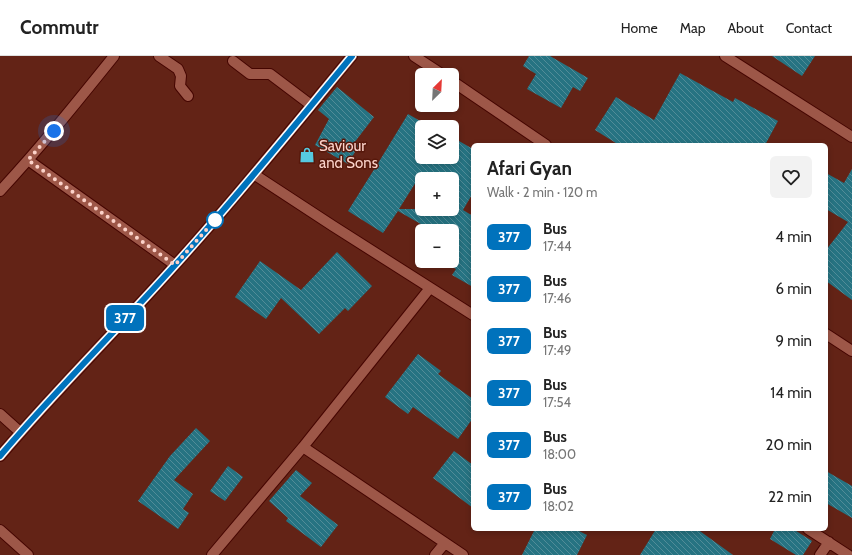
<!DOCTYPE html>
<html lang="en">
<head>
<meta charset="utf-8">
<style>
  :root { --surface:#fff; --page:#f2f2f2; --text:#222; --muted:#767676; --line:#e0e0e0 }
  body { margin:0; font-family:Cabin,sans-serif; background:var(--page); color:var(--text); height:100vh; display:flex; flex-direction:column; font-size:15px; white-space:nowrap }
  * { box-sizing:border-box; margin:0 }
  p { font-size:13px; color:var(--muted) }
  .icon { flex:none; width:22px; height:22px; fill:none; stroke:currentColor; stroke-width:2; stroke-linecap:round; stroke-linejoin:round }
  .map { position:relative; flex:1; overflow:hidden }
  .details { position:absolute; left:471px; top:87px; width:357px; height:388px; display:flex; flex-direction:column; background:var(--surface); border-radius:6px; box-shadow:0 2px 6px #0003 }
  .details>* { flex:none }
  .badge { padding:0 8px; border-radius:6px; font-size:14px; line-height:26px }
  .needle { width:26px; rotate:24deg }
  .tools { position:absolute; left:415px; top:12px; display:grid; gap:8px }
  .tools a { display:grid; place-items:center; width:44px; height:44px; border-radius:6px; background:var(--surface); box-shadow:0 2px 6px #0003; font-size:20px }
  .you { position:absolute; width:20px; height:20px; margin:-10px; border:3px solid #fff; border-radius:50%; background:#1a73e8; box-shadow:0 0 0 6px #1a73e833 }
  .map>.badge { position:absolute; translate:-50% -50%; box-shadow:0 0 0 2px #fff }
  .round { display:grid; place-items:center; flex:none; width:42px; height:42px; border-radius:6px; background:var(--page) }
  .summary { display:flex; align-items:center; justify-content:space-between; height:68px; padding:0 16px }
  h1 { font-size:19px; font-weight:800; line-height:30px }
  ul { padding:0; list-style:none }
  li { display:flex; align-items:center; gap:12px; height:52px; padding:0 16px }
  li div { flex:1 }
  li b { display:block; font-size:15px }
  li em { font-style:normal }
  li .badge { min-width:44px; font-weight:700; text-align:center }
  header { display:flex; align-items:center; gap:24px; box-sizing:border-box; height:56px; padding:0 20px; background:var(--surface); border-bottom:1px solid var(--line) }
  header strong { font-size:19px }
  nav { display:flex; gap:22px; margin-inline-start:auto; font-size:14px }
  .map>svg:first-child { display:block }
</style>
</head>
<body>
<header>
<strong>Commutr</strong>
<nav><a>Home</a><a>Map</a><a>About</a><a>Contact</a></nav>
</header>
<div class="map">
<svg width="852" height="499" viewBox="0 0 852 499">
  <defs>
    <pattern id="building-back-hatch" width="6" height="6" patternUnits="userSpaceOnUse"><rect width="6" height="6" fill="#267382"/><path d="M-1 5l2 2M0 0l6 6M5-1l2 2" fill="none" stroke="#518c98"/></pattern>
  </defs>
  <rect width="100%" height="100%" fill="#632316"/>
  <path fill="url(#building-back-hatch)" fill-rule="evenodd" d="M 529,0 L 550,0 L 588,22 L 580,35 L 573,31 L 561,52 L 527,33 L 536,18 L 523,10 Z
    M 772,0 L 815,0 L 802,20 Z
    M 680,17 L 733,46 L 735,42 L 778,65 L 765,89 L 619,89 L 595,74 L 616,41 L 654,64 Z
    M 337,31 L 374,61 L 354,87 L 359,89 L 348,108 L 315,89 L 329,63 L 318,54 Z
    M 408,58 L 422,66 L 422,101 L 452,101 L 452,81 L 473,93 L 473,137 L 463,154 L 473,160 L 473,231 L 452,219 L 456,213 L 452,211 L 452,175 L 433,175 L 398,155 L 383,177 L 348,155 L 380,104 ZM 421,118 L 430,123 L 452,123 L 452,153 L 399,153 Z
    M 852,113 L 852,244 L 826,225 L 826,194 L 848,166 L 826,153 L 826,117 L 844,127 Z
    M 337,196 L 372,230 L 348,255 L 345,252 L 319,278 L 281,242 L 266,263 L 235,241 L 260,205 L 301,234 Z
    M 418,298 L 441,315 L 438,318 L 473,343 L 473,362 L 458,383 L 413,351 L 408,358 L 385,341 Z
    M 196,372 L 210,385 L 174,424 L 193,438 L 183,453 L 189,457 L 178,473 L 138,445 L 170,400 Z
    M 454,395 L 473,409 L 473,452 L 433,422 Z
    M 228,410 L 243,421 L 225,445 L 210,435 Z
    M 296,414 L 312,427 L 300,440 L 338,469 L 321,491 L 286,465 L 288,462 L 269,445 Z
    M 826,415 L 852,430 L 852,462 L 826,447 Z
    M 535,473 L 575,473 L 587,479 L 577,499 L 522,499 Z
    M 656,473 L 697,473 L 733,499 L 640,499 Z
    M 775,473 L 793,473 L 812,485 L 803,499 L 796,499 L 770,483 Z"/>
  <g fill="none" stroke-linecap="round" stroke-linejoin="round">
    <g stroke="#450500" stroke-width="12">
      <path id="minor" d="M 159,0 L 178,13 L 181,20 L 180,30 L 188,40
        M 414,0 L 443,19
        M 725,0 L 852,81
        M 233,5 L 250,18 L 270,18 L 311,49
        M 452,25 L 546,89
        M 28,104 L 175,209
        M 255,119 L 333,170 L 473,259
        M 0,135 C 40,92 77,46 114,0
        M 826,278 L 852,295
        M 0,358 L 20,376
        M 303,391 L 463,499
        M 0,400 C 56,334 118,273 176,208 C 237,141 294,70 352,0
        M 808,473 L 848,499
        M 0,474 L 28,499
        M 212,499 L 303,391 L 430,232
        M 435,499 L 445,487
        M 820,499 L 829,486"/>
    </g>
    <use href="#minor" stroke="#9d5748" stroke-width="10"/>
  </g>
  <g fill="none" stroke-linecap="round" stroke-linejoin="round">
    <g stroke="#fff" stroke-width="9">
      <path id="line" d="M 0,400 C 56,334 118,273 176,208 C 237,141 294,70 352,0"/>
    </g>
    <use href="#line" stroke="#0072bc" stroke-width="6"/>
    <path stroke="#fcd3ca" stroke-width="4" stroke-dasharray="0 7.2" d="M 54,75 L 28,104 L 175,209 L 215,164"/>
  </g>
  <defs>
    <g id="shop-bare" transform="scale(1.2)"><path d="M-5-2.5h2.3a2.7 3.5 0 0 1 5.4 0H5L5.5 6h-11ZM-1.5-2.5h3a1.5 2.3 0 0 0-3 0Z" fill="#56c9e0" stroke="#57180b" stroke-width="2.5" paint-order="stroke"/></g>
  </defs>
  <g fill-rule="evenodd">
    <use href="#shop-bare" x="307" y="99"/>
  </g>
  <circle fill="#fff" stroke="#0072bc" stroke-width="2" cx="215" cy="164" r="8"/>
  <g text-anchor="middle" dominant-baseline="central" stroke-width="3" stroke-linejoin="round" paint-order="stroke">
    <g font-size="15" fill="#fcd3ca" stroke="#57180b" text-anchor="start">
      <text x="319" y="90">Saviour<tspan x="319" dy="17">and Sons</tspan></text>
    </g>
  </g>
</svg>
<div class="tools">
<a><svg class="needle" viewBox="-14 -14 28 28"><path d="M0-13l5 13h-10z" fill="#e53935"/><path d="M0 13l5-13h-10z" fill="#767676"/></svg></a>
<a><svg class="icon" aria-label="layers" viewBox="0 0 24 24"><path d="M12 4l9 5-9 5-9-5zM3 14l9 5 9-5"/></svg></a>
<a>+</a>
<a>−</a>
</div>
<div class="you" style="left:54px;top:75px"></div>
<b class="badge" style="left:125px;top:262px;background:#0072bc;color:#fff">377</b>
<section class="details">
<div class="summary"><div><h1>Afari Gyan</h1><p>Walk · 2 min · 120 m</p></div><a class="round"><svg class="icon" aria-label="heart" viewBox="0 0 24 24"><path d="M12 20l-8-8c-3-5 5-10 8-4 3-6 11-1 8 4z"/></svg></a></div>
<ul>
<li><span class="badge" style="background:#0072bc;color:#fff">377</span><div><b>Bus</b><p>17:44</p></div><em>4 min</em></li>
<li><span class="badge" style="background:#0072bc;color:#fff">377</span><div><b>Bus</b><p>17:46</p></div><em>6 min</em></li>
<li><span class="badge" style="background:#0072bc;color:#fff">377</span><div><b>Bus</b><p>17:49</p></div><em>9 min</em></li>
<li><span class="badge" style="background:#0072bc;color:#fff">377</span><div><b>Bus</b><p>17:54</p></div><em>14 min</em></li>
<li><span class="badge" style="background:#0072bc;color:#fff">377</span><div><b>Bus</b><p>18:00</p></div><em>20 min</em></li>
<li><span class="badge" style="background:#0072bc;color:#fff">377</span><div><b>Bus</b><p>18:02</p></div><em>22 min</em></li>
</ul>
</section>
</div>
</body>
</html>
